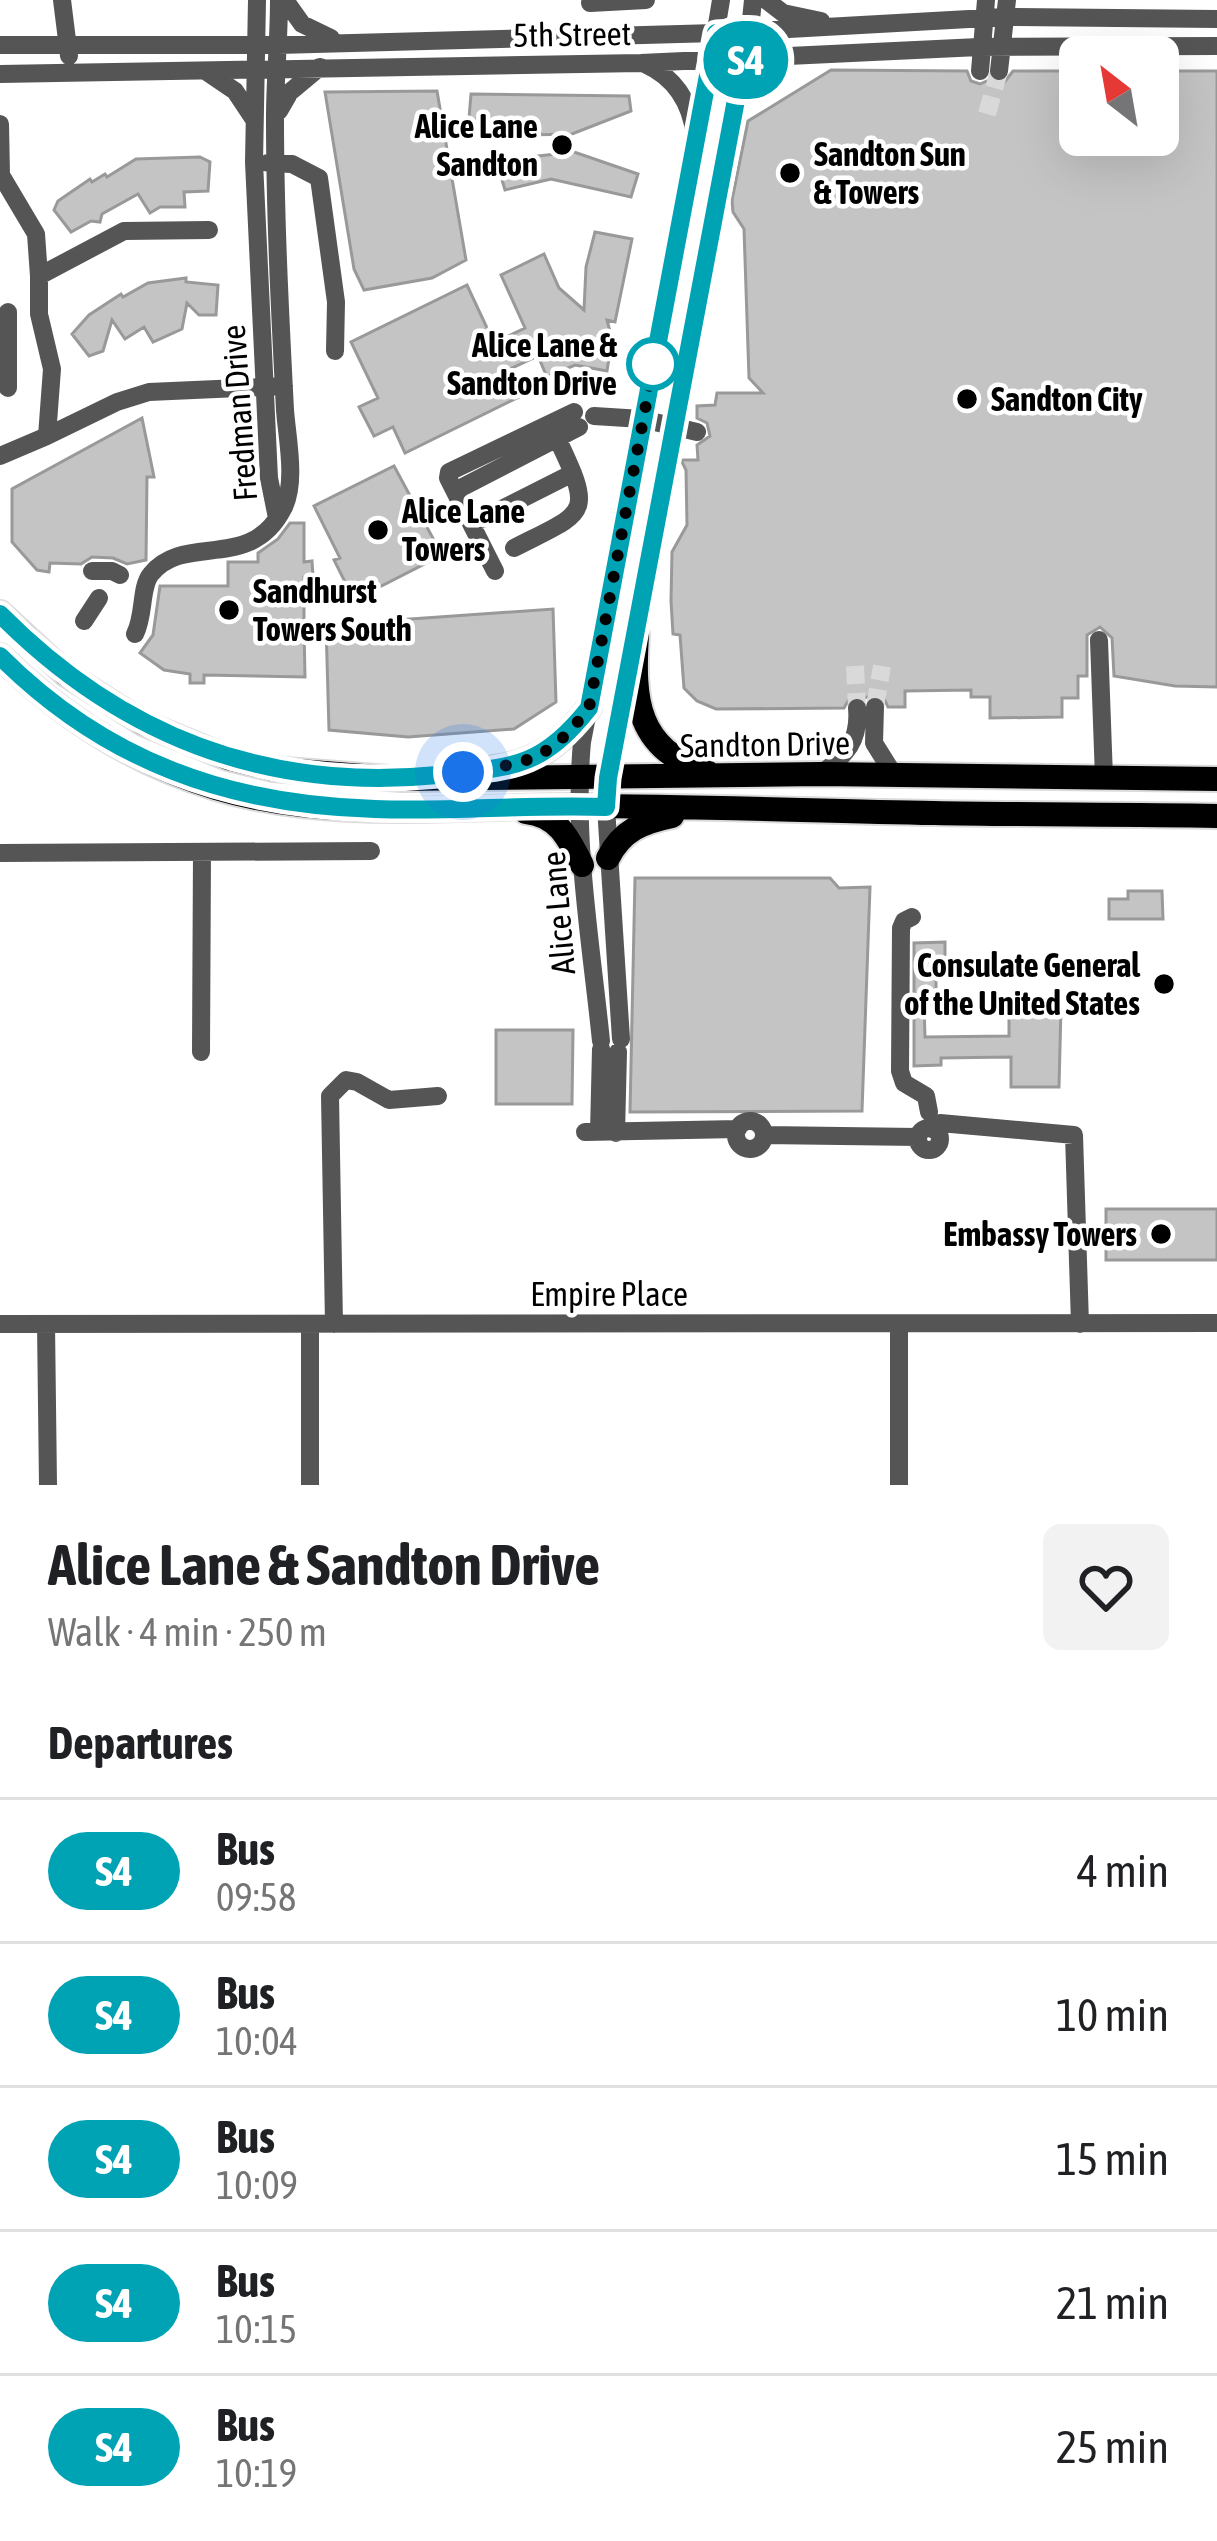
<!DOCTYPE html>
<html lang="en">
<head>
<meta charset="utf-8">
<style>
  :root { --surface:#fff; --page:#f2f2f2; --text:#202124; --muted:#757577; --line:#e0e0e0 }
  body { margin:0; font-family:"Asap Condensed",sans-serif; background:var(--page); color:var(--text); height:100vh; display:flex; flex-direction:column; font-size:45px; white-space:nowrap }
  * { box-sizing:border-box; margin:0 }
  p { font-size:39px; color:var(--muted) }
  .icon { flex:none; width:66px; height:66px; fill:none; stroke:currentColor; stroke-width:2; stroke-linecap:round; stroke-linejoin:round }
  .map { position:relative; height:1485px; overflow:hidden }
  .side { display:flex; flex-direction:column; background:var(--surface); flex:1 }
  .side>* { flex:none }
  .badge { padding:0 24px; border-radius:39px; font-size:42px; line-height:78px }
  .needle { width:78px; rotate:329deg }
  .tools { position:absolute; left:1059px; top:36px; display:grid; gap:24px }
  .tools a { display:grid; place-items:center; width:120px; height:120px; border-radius:18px; background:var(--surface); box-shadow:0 12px 48px #0002; font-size:60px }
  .you { position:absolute; width:60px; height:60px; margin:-30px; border:9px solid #fff; border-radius:50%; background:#1a73e8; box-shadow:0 0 0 18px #1a73e833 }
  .map>.badge { position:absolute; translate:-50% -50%; box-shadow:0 0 0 6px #fff }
  h2 { padding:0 48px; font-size:45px; line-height:108px }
  .round { display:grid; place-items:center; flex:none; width:126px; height:126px; border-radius:18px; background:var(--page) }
  .headline { display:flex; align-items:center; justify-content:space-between; height:204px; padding:0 48px }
  h1 { font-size:57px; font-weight:700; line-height:90px }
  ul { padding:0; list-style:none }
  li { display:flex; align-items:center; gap:36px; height:144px; padding:0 48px; border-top:3px solid var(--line) }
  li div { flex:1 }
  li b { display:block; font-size:45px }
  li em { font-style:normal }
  li .badge { min-width:132px; font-weight:700; text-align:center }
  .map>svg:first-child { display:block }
</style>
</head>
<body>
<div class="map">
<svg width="1217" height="1485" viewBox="0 0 1217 1485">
  <rect width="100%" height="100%" fill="#fff"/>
  <path fill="#c4c4c4" stroke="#999" stroke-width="3" d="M 831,70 L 967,71 L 971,81 L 980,84 L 989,80 L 1003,84 L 1013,71 L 1080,71 L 1080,135 L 1158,135 L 1158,71 L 1217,71 L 1217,687 L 1175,686 L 1114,676 L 1112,638 L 1100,627 L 1087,635 L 1087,676 L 1078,676 L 1078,698 L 1062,698 L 1062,717 L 990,718 L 990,697 L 971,697 L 971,690 L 905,691 L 905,707 L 888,707 L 883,696 L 874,694 L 865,698 L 851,696 L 844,708 L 716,709 L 697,701 L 684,688 L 680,635 L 673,634 L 671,601 L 672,552 L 687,525 L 686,470 L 681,460 L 698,460 L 697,445 L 710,436 L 707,423 L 697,418 L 697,406 L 715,405 L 717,393 L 763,393 L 749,378 L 744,229 L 733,212 L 732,200 L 748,121 Z
    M 437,91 L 466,260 L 432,278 L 364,290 L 354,269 L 325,92 Z
    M 471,94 L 629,96 L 631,111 L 572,134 L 528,135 L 469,118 Z
    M 574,152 L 638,174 L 631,197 L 551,179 L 505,190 L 499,170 L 520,158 Z
    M 200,157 L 210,162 L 208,191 L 184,192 L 185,207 L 160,207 L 150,213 L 138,194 L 102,214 L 100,222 L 91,221 L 71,232 L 54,210 L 58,201 L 90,179 L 92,182 L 105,174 L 107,177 L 136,159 Z
    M 595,232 L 632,239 L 615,322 L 607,320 L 612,339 L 607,371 L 575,365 L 547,377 L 538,356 L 508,370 L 521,396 L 405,453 L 393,427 L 374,436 L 359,407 L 378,398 L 351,342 L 467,285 L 494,343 L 525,328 L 501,275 L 544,254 L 559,288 L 584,310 L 586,267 Z
    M 186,278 L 186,282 L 218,285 L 216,315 L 199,315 L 187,303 L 182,329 L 153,342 L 144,327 L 125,339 L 112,320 L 103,351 L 89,356 L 72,334 L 89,315 L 121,294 L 123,297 L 148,283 Z
    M 142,418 L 154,477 L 147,477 L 146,560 L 127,564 L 113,558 L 92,557 L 81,564 L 50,563 L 49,572 L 37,570 L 12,542 L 12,489 Z
    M 394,466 L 442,555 L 354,600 L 334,560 L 340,558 L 314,506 Z
    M 290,523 L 304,523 L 304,562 L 312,561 L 313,576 L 304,577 L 304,625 L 299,627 L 304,627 L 305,677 L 204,675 L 204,683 L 190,683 L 190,674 L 164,670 L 140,653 L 153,635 L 160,586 L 228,586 L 228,562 L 258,562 L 258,553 L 278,539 Z
    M 553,609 L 556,702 L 514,729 L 408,737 L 329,730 L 326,625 Z
    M 635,878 L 830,878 L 839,888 L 870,887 L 862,1111 L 630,1112 Z
    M 1128,891 L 1162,891 L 1163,919 L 1109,919 L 1109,899 L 1128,899 Z
    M 945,942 L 945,963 L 936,963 L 936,1005 L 924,1005 L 925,1037 L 1009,1036 L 1009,1009 L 1028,1008 L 1028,1002 L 1061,1007 L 1059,1087 L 1011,1087 L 1011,1057 L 941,1058 L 941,1065 L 914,1066 L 914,943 Z
    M 496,1030 L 573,1030 L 572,1104 L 496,1104 Z
    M 1106,1209 L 1217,1209 L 1217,1260 L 1106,1260 Z"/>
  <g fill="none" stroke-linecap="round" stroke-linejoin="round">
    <path stroke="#d9d9d9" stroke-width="18" stroke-dasharray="18 9" stroke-linecap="butt" d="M 987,114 L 999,71
      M 855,666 L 857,708
      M 875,707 L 882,666"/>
    <g stroke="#dbdbdb" stroke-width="28">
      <path id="major" d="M 0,613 L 66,674 L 143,723 L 228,758 L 273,769 L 402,779 L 821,774 L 1217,779
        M 637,635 C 633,700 636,749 707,772
        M 0,656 C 61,716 134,763 216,788 C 332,823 459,806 579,806 C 697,806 816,811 934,813 C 1029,815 1123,814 1217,816
        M 494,768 C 539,762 562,743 589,708
        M 526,812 C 558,815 569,839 582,865
        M 608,858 C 622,830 643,822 672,816"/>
    </g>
    <path stroke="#555" stroke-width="18" d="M 62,0 L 69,56
      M 257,0 L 254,162 L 269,478 L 277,518
      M 285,0 L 302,24 L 331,38
      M 766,0 L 783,13 L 821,21
      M 590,3 L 646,0
      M 0,45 L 278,45 L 716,33 L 1005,17 L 1217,19
      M 645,64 C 676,78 691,103 695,136
      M 980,71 L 986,0
      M 999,71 L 1007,0
      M 207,72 L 235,91 L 253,118
      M 0,74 L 641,63 L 979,47 L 1217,46
      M 279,111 L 290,92 L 320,67
      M 0,124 L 1,175 L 36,234 L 39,276
      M 268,163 L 292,164 L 319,178 L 336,302 L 335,351
      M 209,230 L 124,231 L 39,276 L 39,314 L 52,369 L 47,436 L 117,402 L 149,392 L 284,386
      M 8,312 L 8,388
      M 594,416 L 642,419 L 697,432
      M 0,456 L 47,436
      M 455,491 L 579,427
      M 472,524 L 573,473
      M 514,548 C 586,511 595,517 557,438
      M 92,571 L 112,571 L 120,575
      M 495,571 L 448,478 L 449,472 L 574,412
      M 84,621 L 99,598
      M 135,634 C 145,615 140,587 151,574 C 185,532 250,573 283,509 C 297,483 287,438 285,410 C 280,313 275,215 275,118 C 275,79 279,40 279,0
      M 1099,640 L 1104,778
      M 635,644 L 673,426 L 747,59 L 753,0
      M 875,707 L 874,743 L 894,775
      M 821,774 C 846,755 860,741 857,708
      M 0,853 L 371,851
      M 912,917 L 904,921 L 901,928 L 900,1071 L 904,1083 L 926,1096 L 929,1112
      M 621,1039 L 606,807 L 608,778 L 629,671
      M 601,1041 C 591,942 573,841 582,742 L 696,152 L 721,0
      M 201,1052 L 202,852
      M736 1135a14 14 0 1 1 28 0a14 14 0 1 1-28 0Z
      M918 1139a11 11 0 1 1 22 0a11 11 0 1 1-22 0Z
      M 932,1129 L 940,1123 L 1074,1135 L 1080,1324
      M 585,1132 L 738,1129
      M 599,1132 L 601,1049
      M 616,1133 L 618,1052
      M 764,1135 L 918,1137
      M 0,1324 L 1217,1323
      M 46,1324 L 48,1485
      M 334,1324 L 330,1096 L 346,1080 L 357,1082 L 389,1100 L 438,1096
      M 310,1485 L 310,1324
      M 899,1485 L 899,1325"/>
    <use href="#major" stroke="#000" stroke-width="24"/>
  </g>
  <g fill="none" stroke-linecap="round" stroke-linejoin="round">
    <g stroke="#fff" stroke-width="27">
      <path id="line" d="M 0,614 C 121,736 265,792 438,775 C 511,767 541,769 589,708 L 716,33 L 749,31 L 608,778 L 606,807 C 529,804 452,812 375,809 C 228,805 105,761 0,656"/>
    </g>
    <use href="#line" stroke="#00a3b4" stroke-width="18"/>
    <path stroke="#000" stroke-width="12" stroke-dasharray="0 21.6" d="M 463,772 C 528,763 547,762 589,708 L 657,346 L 653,364"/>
  </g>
  <g fill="#000" stroke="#fff" stroke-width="4.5">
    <circle cx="562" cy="145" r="12"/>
    <circle cx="790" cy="173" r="12"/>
    <circle cx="967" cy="399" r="12"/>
    <circle cx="378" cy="530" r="12"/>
    <circle cx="229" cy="610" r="12"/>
    <circle cx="1164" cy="984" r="12"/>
    <circle cx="1161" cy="1234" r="12"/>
  </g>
  <circle fill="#fff" stroke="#00a3b4" stroke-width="6" cx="653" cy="364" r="24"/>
  <g text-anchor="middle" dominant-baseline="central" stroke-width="9" stroke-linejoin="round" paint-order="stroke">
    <g font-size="33" fill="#000" stroke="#fff">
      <text transform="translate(572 34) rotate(-1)">5th Street</text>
      <text transform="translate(239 413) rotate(-94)">Fredman Drive</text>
      <text transform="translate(765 744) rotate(-1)">Sandton Drive</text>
      <text transform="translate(558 913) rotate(-95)">Alice Lane</text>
      <text x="609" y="1294">Empire Place</text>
    </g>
    <g font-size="33" font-weight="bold" fill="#000" stroke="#fff" text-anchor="start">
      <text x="538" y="126" text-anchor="end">Alice Lane<tspan x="538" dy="38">Sandton</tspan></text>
      <text x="814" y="154">Sandton Sun<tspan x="814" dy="38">&amp; Towers</tspan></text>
      <text x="991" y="399">Sandton City</text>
      <text x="402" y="511">Alice Lane<tspan x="402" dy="38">Towers</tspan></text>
      <text x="253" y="591">Sandhurst<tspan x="253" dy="38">Towers South</tspan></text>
      <text x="1140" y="965" text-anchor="end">Consulate General<tspan x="1140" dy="38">of the United States</tspan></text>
      <text x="1137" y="1234" text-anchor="end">Embassy Towers</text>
    </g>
    <g font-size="33" font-weight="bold" fill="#000" stroke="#fff" text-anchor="end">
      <text x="617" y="345">Alice Lane &amp;<tspan x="617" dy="38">Sandton Drive</tspan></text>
    </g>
  </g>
</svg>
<div class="tools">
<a><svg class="needle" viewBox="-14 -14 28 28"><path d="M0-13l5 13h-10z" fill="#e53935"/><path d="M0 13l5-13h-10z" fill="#757577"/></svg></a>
</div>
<div class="you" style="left:463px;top:772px"></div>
<b class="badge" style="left:746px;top:60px;background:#00a3b4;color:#fff">S4</b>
</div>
<section class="side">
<div class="headline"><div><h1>Alice Lane &amp; Sandton Drive</h1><p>Walk · 4 min · 250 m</p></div><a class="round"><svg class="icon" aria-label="heart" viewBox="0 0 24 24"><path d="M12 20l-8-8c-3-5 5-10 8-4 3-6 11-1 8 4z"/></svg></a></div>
<h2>Departures</h2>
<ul>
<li><span class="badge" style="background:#00a3b4;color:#fff">S4</span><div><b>Bus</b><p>09:58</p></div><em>4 min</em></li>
<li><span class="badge" style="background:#00a3b4;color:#fff">S4</span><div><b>Bus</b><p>10:04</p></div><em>10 min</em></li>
<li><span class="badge" style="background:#00a3b4;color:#fff">S4</span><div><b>Bus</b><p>10:09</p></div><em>15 min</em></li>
<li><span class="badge" style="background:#00a3b4;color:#fff">S4</span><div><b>Bus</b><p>10:15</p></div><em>21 min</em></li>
<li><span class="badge" style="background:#00a3b4;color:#fff">S4</span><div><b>Bus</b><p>10:19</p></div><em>25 min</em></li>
</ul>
</section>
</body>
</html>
